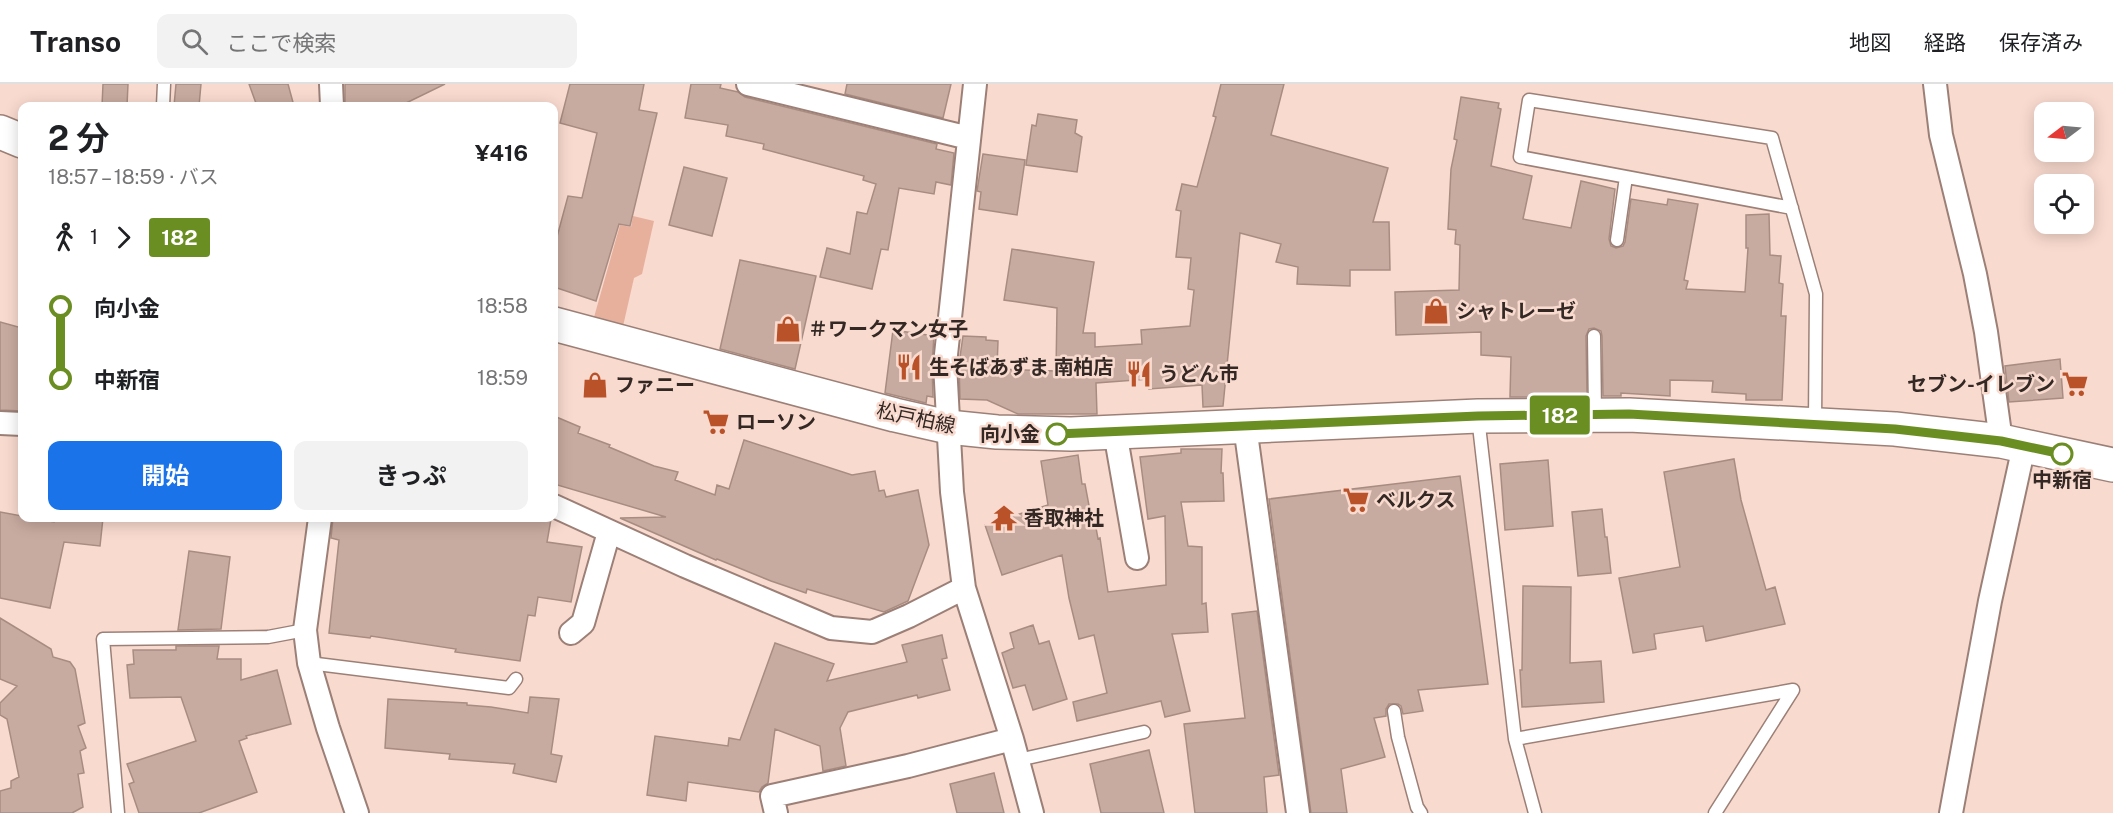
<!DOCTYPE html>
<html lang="ja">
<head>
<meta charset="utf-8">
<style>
  :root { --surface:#fff; --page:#f2f2f2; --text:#202124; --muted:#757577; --line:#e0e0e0; --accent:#1a73e8 }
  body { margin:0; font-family:"Public Sans","Noto Sans JP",sans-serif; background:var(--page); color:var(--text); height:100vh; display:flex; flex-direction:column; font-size:22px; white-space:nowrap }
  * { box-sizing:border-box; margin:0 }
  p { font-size:20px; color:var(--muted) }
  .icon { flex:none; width:33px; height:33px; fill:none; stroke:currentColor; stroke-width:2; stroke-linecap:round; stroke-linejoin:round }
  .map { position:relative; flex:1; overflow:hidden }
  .details { position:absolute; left:18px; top:18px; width:540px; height:420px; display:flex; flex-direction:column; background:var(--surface); border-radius:12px; box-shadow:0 3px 15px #0003 }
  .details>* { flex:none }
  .badge { padding:0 12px; border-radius:4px; font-size:21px; line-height:39px }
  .needle { width:39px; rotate:254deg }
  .buttons { position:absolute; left:2034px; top:18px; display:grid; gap:12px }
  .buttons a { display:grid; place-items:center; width:60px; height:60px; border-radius:12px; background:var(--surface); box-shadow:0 3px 15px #0003; font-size:30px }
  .map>.badge { position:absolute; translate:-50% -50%; box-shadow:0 0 0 3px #fff }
  .legs { display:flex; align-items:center; gap:9px; height:66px; padding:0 30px; font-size:20px }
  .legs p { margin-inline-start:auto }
  .head { display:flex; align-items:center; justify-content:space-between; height:102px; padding:0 30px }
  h1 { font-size:33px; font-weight:700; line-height:45px }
  .button { display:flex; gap:12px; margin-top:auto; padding:12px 30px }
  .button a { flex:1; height:69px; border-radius:12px; background:var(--accent); color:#fff; font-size:24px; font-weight:700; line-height:69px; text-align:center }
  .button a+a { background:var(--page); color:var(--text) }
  ul { padding:0 30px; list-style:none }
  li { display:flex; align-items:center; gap:21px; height:72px; font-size:22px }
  li i { display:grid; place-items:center; width:9px; height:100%; margin:0 8px; background:currentColor }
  li i::after { content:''; width:15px; height:15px; margin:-8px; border:4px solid; border-radius:50%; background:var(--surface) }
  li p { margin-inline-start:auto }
  li:first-child i { background:linear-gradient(#0000 50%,currentColor 0) }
  li:last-child i { background:linear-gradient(currentColor 50%,#0000 0) }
  header { display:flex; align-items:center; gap:36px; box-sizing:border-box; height:84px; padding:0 30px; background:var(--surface); border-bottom:2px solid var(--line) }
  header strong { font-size:28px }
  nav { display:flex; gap:33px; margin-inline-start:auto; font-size:21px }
  .search { width:420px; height:54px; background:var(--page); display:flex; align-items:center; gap:15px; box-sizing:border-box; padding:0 21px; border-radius:12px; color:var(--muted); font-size:22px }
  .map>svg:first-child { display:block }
</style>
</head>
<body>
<header>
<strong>Transo</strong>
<div class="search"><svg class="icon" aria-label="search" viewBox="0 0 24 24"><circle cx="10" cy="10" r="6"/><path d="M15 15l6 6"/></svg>ここで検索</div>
<nav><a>地図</a><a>経路</a><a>保存済み</a></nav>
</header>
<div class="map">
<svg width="2113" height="729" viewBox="0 0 2113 729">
  <rect width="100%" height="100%" fill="#f9dacf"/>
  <path fill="#e7b09c" d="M 633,132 L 654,137 L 642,190 L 634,194 L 621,251 L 591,244 L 620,141 L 631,143 Z"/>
  <path fill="#c8aba0" stroke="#a88c82" stroke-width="1.5" d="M 103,0 L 128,0 L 127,22 L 102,22 Z
    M 176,0 L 201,0 L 199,22 L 174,22 Z
    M 249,0 L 288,0 L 294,22 L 257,22 Z
    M 345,0 L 445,0 L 400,22 L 345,22 Z
    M 570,0 L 644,0 L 639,26 L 657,29 L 630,142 L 619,140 L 596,217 L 554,203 L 554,164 L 568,112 L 582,114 L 597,49 L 560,39 Z
    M 691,0 L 721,0 L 720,4 L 738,8 L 745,13 L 937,60 L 936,65 L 954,69 L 951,101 L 936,98 L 934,110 L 899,104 L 888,166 L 881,165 L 872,205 L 820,193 L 827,164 L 850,170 L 857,128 L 867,130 L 876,100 L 863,96 L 864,92 L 763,65 L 764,60 L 726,52 L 728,41 L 685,34 Z
    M 847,0 L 951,0 L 943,34 L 845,10 Z
    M 1221,0 L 1284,0 L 1271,51 L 1388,84 L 1373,138 L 1389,138 L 1390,186 L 1350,186 L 1350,202 L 1297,200 L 1298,183 L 1276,178 L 1281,160 L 1240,149 L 1223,322 L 1203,323 L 1202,301 L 1149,305 L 1149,295 L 1096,299 L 1097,330 L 1018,330 L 987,316 L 960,315 L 959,280 L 963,252 L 986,253 L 986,256 L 998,257 L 997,285 L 1056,287 L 1057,224 L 1004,216 L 1012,165 L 1094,178 L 1083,249 L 1095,249 L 1095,263 L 1142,260 L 1141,246 L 1190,242 L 1194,206 L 1188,205 L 1191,174 L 1176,173 L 1181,127 L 1176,126 L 1182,100 L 1197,103 L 1216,33 L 1213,32 Z
    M 1461,13 L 1499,19 L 1498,24 L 1501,25 L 1491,82 L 1532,92 L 1523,135 L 1571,144 L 1581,97 L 1615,105 L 1609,155 L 1611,162 L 1616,164 L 1623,162 L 1625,158 L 1631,115 L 1667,121 L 1668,115 L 1698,120 L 1684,196 L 1688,197 L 1686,205 L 1745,208 L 1748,164 L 1746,164 L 1746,131 L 1769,130 L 1770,171 L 1781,172 L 1779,199 L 1783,200 L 1781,232 L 1786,232 L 1782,316 L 1746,316 L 1746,310 L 1712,308 L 1713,297 L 1670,296 L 1670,312 L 1621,309 L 1621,312 L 1603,312 L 1602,252 L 1601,247 L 1594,244 L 1589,245 L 1586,252 L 1587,313 L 1510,313 L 1511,273 L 1481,271 L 1481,248 L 1396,251 L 1395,208 L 1459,206 L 1460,161 L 1455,160 L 1456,146 L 1448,145 L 1451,85 L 1457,56 L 1454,55 Z
    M 1038,30 L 1077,36 L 1075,49 L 1082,53 L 1077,88 L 1026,81 L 1032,41 L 1036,42 Z
    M 983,70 L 1025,76 L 1017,131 L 979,125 L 981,108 L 977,107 Z
    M 684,83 L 727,94 L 712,152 L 669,141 Z
    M 740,176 L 816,192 L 795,285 L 720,265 Z
    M 0,238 L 22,244 L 22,327 L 0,326 Z
    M 893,246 L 934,252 L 932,281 L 933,313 L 927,312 L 926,319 L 885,309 Z
    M 2060,275 L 2063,314 L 2009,318 L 2005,282 Z
    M 554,332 L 580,343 L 578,349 L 610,361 L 609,363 L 654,382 L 678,388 L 675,396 L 715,411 L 717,401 L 729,405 L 744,356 L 852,391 L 875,387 L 879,407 L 884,406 L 886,413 L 918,406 L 929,461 L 908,517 L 884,528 L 807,505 L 806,509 L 771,497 L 717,475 L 716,476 L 620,434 L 666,433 L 554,400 Z
    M 1181,365 L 1222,365 L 1221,389 L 1223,389 L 1224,417 L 1181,418 L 1188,462 L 1202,463 L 1202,520 L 1206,519 L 1208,548 L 1172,550 L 1190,627 L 1165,633 L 1161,617 L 1077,637 L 1073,618 L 1107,609 L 1094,551 L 1079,555 L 1069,514 L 1062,471 L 1002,491 L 985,441 L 1048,421 L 1041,377 L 1078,371 L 1082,400 L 1085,400 L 1090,427 L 1093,427 L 1098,455 L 1100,454 L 1108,508 L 1166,501 L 1165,432 L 1148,435 L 1140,373 L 1181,369 Z
    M 1734,375 L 1741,416 L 1766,506 L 1775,503 L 1785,540 L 1706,557 L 1703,542 L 1654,550 L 1656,565 L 1633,569 L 1619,494 L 1680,483 L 1664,388 Z
    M 1548,376 L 1553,442 L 1505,446 L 1500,380 Z
    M 1460,392 L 1488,600 L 1418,606 L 1423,627 L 1403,630 L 1401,622 L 1398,620 L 1389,620 L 1386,625 L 1386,632 L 1374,634 L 1385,673 L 1341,685 L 1347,729 L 1311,729 L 1269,415 Z
    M 1602,425 L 1605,453 L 1607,453 L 1611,489 L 1578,492 L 1572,428 Z
    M 0,428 L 54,438 L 55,434 L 103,434 L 100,462 L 64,458 L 50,524 L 0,514 Z
    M 333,434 L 547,434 L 551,435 L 547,458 L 582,463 L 571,518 L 538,513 L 535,532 L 528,531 L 520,577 L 455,568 L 456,565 L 371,552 L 370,554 L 329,549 L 339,456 L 331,454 Z
    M 189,467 L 230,473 L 221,545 L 178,546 Z
    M 1523,502 L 1571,503 L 1570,579 L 1601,577 L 1604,618 L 1522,623 L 1520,586 L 1522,586 Z
    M 1257,527 L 1279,691 L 1264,693 L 1267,729 L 1195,729 L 1184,640 L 1245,634 L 1232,530 Z
    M 0,534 L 51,565 L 53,573 L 70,578 L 75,585 L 85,639 L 78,642 L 86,664 L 80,667 L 84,689 L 78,690 L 83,723 L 72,729 L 0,729 L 0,707 L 11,704 L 11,697 L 19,693 L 7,635 L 0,631 L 0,619 L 17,602 L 0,595 Z
    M 1033,541 L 1039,560 L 1049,557 L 1067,615 L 1033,626 L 1025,601 L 1013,604 L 1002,569 L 1014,564 L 1010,549 Z
    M 942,551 L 947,574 L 942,575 L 950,606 L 918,614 L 917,611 L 848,628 L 840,644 L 846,682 L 823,687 L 820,662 L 775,645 L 768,699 L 762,703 L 759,708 L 688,698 L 686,717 L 647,711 L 655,652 L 728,662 L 729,654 L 740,656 L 775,559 L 834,580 L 827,597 L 907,578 L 902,561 Z
    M 176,562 L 219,562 L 217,575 L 241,575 L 241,596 L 277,586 L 291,640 L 246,652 L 247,654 L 239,657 L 257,708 L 199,729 L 139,729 L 129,700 L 134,698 L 127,680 L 196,657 L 181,613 L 130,614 L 127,581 L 134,580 L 133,566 L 176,566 Z
    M 530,613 L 559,615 L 551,670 L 562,672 L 556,698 L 513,689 L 515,680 L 449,675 L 450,670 L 385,664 L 388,615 L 467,619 L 467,621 L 491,623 L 528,629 Z
    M 1149,666 L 1164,729 L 1101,729 L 1090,680 Z
    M 994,689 L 1004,729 L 957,729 L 950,700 Z"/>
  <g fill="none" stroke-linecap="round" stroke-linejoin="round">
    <g stroke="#9c8077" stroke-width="15">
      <path id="service" d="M 163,22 L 164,0
        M 1792,124 L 1520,73 L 1529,16 L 1772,54 L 1816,210 L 1815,339
        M 1617,156 L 1626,93
        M 1594,252 L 1595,330
        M 1478,333 L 1515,655 L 1535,729
        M 309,579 L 509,604 L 516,595
        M 1394,627 L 1398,653 L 1417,723 L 1421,729
        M 1515,655 L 1793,606 L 1715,729
        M 1018,676 L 1144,648
        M 118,729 L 103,555 L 268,553 L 305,546"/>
    </g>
    <g stroke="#9c8077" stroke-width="26">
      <path id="minor" d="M 331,0 L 332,22
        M 748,0 L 969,54
        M 975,0 L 945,280 L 952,408 L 964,504 L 1012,655 L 1032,729
        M 1935,0 L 1941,51 L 1975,190 L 1986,248 L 2001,357
        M 0,339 L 22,340
        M 1245,342 L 1298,729
        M 1115,348 L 1137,474
        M 554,422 L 685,482 L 831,544 L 872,548 L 909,532 L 964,504
        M 320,434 L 305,546 L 309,579 L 328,644 L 357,729
        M 571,549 L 583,539 L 609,448
        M 776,729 L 772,712 L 908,682 L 1012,655
        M 1951,729 L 1990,517 L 2024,362"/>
    </g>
    <g stroke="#9c8077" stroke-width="36">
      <path id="secondary" d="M 0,48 L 22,57
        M 554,240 L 895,331 L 948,343 L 997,348 L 1071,350 L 1478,332 L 1629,331 L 1895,345 L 2001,357 L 2113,381"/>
    </g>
    <use href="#service" stroke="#fff" stroke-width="12"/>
    <use href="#minor" stroke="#fff" stroke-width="22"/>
    <use href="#secondary" stroke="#fff" stroke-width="33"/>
  </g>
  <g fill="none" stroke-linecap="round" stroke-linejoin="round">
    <g stroke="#fff" stroke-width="14">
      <path id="line-1" d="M 1057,350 L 1478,332 L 1629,330 L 1895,345 L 2001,357 L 2062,370"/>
    </g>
    <use href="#line-1" stroke="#6b8e23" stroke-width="9"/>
  </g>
  <defs>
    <g id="shop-bare" transform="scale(2.07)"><path d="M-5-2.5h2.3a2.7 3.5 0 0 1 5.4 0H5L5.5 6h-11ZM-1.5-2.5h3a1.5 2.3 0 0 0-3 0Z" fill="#b95229" stroke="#f9dacf" stroke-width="2.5" paint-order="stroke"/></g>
    <g id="restaurant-bare" transform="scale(2.07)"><path d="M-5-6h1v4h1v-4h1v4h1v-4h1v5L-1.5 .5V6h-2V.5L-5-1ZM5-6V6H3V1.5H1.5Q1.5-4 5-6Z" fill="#b95229" stroke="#f9dacf" stroke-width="2.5" paint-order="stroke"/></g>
    <g id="supermarket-bare" transform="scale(2.07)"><path d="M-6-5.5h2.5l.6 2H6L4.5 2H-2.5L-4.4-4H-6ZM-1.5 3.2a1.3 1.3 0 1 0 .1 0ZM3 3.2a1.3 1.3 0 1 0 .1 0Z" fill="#b95229" stroke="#f9dacf" stroke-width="2.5" paint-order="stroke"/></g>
    <g id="temple-bare" transform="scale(2.07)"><path d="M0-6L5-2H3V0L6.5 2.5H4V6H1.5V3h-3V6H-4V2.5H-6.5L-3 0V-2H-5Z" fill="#b95229" stroke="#f9dacf" stroke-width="2.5" paint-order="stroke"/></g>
  </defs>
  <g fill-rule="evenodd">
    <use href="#shop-bare" x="1436" y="227"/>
    <use href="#shop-bare" x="788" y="245"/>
    <use href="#restaurant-bare" x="909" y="283"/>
    <use href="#restaurant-bare" x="1139" y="290"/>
    <use href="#supermarket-bare" x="2075" y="300"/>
    <use href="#shop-bare" x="595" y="301"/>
    <use href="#supermarket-bare" x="716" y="338"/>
    <use href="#supermarket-bare" x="1356" y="416"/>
    <use href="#temple-bare" x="1004" y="434"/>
  </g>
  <g fill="#fff" stroke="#6b8e23" stroke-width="3">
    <circle cx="1057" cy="350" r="10"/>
    <circle cx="2062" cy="370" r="10"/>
  </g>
  <g text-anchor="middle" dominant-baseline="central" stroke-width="5" stroke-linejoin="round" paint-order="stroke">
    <g font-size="20" font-weight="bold" fill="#332824" stroke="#f9dacf" text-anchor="start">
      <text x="1456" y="227">シャトレーゼ</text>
      <text x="808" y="245">＃ワークマン女子</text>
      <text x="929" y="283">生そばあずま 南柏店</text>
      <text x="1159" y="290">うどん市</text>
      <text x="2055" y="300" text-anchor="end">セブン-イレブン</text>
      <text x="615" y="301">ファニー</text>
      <text x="736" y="338">ローソン</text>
      <text x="1376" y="416">ベルクス</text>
      <text x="1024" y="434">香取神社</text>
    </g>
    <g font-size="20" fill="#332824" stroke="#f9dacf">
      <text transform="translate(916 334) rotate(12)">松戸柏線</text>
    </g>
    <g font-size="20" font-weight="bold" fill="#332824" stroke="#f9dacf" text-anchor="end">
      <text x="1040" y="350">向小金</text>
      <text x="2062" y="396" text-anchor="middle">中新宿</text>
    </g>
  </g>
</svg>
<div class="buttons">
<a><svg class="needle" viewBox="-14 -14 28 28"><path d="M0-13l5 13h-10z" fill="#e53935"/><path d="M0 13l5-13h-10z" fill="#757577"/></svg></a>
<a><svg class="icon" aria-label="locate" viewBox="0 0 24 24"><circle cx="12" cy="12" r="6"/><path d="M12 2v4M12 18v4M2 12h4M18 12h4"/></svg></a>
</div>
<b class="badge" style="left:1560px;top:331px;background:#6b8e23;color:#fff">182</b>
<section class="details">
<div class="head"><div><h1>2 分</h1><p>18:57 – 18:59 · バス</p></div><b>¥416</b></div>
<div class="legs"><svg class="icon" aria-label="walk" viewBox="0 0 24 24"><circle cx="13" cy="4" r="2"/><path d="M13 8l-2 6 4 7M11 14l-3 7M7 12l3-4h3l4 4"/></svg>1<svg class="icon" aria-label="forward" viewBox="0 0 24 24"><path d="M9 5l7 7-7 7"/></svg><b class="badge" style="background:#6b8e23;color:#fff">182</b></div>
<ul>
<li><i style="color:#6b8e23"></i><b>向小金</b><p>18:58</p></li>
<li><i style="color:#6b8e23"></i><b>中新宿</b><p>18:59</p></li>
</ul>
<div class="button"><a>開始</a><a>きっぷ</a></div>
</section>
</div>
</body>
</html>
